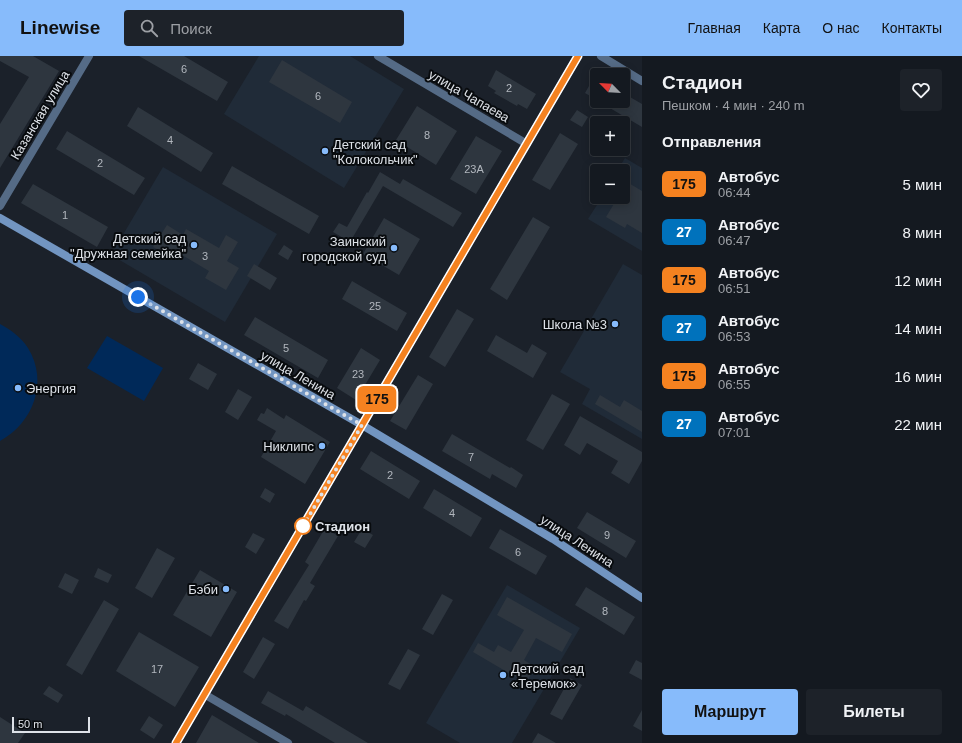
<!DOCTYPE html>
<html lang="ru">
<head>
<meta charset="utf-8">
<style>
  :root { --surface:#141920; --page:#1d2229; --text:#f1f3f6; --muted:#9da0a5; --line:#33383e; --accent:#87bbfb }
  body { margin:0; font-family:Arial,sans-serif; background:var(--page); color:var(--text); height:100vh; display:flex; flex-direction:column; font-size:15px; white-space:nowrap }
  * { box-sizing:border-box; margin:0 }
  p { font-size:13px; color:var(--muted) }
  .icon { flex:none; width:22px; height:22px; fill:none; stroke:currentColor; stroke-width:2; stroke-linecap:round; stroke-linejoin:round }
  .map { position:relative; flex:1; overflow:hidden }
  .panel { display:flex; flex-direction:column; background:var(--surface); width:320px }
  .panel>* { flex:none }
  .badge { padding:0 8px; border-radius:6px; font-size:14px; line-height:26px }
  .needle { width:26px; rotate:294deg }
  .controls { position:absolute; left:590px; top:12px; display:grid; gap:8px }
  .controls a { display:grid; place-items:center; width:40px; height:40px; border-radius:4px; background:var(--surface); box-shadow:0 2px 10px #0003,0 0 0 1px var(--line); font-size:20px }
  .scale { position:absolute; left:12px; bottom:10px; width:78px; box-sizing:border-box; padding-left:4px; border:2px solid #dee2e8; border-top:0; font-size:11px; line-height:14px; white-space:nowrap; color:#dee2e8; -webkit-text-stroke:3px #080b0e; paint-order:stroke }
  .you { position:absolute; width:20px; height:20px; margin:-10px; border:3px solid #fff; border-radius:50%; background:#1a73e8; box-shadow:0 0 0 6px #1a73e833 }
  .map>.badge { position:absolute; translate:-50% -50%; box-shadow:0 0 0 2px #fff }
  h2 { padding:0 20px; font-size:15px; line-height:36px }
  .round { display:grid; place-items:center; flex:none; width:42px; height:42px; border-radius:4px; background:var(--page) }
  .summary { display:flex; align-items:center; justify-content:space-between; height:68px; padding:0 20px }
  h1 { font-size:19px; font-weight:700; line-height:30px }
  .cta { display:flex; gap:8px; margin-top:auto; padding:8px 20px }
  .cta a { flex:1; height:46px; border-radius:4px; background:var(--accent); color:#111; font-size:16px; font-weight:700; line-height:46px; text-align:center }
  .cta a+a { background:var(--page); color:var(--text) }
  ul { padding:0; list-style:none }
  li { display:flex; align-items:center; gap:12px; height:48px; padding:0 20px }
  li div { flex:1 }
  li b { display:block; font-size:15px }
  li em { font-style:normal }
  li .badge { min-width:44px; font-weight:700; text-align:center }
  header { display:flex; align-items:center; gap:24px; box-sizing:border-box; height:56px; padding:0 20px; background:var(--accent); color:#111 }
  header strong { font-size:19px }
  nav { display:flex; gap:22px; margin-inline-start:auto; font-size:14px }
  .search { width:280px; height:36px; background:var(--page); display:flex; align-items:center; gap:10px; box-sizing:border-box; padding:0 14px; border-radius:4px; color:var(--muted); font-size:15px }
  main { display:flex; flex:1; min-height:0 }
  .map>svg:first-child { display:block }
</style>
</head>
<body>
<header>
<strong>Linewise</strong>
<div class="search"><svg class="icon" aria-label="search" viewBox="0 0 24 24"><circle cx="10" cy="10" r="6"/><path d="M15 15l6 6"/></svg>Поиск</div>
<nav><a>Главная</a><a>Карта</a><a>О нас</a><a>Контакты</a></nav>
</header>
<main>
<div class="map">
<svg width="642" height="687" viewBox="0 0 642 687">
  <rect width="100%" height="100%" fill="#1b212a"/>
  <path fill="#202b38" d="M 259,0 L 350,0 L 404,33 L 344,132 L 224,58 Z
    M 625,102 L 642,112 L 642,195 L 588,163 L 602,141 L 623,141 L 623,115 L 617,115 Z
    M 163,111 L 277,178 L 225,266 L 111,199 Z
    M 623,208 L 642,219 L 642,383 L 582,348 L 590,333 L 560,316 Z
    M 507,529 L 580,572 L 512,687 L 460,687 L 426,667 Z"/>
  <path fill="#002959" d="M 0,268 C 11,274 21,281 28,292 C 49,326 33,367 0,385 Z
    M 107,280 L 163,312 L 144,345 L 87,312 Z"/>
  <path fill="#2e363f" d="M 0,0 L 33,0 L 59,15 L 0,112 L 0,68 L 29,21 L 0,5 Z
    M 139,0 L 184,0 L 228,26 L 217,45 Z
    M 282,4 L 352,46 L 340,67 L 269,26 Z
    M 496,14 L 536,38 L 527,53 L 518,48 L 517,50 L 494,37 L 496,35 L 488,30 Z
    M 597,16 L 597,44 L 585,37 Z
    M 623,37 L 642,48 L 642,71 L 598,45 L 623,45 Z
    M 417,50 L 457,75 L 436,109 L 396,84 Z
    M 138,51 L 213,97 L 201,116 L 127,70 Z
    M 577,54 L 588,61 L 582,71 L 570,64 Z
    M 67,75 L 145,122 L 134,139 L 56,93 Z
    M 560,77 L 578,88 L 550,134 L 532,124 Z
    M 476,80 L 502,95 L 476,138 L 450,123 Z
    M 232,110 L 319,160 L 309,178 L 222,128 Z
    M 380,116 L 400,128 L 403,123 L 462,157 L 453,171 L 383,130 L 350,186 L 333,176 L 339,167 L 347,171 L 367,136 L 368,137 Z
    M 627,126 L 642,135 L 642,177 L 627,168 L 625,172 L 606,161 L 618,141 L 623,141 L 623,133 Z
    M 33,128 L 108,171 L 97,191 L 21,147 Z
    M 533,161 L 550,171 L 507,244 L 490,233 Z
    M 384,162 L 420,183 L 399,219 L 363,198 Z
    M 167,169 L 183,179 L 186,173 L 219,192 L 226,179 L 238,186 L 227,205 L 239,212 L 226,234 L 205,222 L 209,215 L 177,196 L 173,202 L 153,191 Z
    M 284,189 L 293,195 L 288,204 L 278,198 Z
    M 254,208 L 277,222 L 270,234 L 247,220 Z
    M 352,225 L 407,257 L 397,275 L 342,243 Z
    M 457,253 L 474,263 L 445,311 L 429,301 Z
    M 255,261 L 328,304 L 318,322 L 244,279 Z
    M 496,279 L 527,297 L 532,288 L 547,297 L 533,322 L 487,295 Z
    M 361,292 L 380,304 L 356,344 L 337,332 Z
    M 198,307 L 217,318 L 208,334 L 189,323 Z
    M 418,319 L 433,328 L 406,374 L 390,365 Z
    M 238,333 L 252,341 L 238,364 L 225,356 Z
    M 552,338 L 570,348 L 543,394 L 526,384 Z
    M 600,339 L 620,351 L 624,344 L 642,355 L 642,376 L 595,348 Z
    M 267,352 L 284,363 L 286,359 L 330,386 L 305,428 L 261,401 L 276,375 L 257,364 L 261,357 L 264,358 Z
    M 580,360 L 642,396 L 642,405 L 629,428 L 611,417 L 618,405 L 587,387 L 580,399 L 564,389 Z
    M 452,378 L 510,412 L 511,411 L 523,419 L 516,432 L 492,418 L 490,423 L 442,395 Z
    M 371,395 L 420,425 L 409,443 L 360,413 Z
    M 265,432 L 275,438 L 270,447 L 260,441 Z
    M 434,433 L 482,462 L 471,481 L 423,452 Z
    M 587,456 L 636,485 L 626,502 L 577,472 Z
    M 325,472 L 338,480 L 310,527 L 315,530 L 306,545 L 304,544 L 288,573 L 274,565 L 309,509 L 305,506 Z
    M 362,473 L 373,479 L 365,492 L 354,486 Z
    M 500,473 L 547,500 L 536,519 L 489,492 Z
    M 253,477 L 265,483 L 256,498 L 245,491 Z
    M 157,492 L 175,502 L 152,542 L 135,532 Z
    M 98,512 L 112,519 L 108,527 L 94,521 Z
    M 200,514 L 237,536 L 211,581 L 173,559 Z
    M 65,517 L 79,524 L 72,538 L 58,531 Z
    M 586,531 L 635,561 L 624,579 L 575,549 Z
    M 442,538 L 453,544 L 433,579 L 422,573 Z
    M 507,541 L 572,578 L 562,596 L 536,582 L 524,604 L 535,611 L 526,627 L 473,596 L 478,587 L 494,596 L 498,589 L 511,596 L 524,574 L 497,559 Z
    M 104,544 L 119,553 L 82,619 L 66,609 Z
    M 139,576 L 199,611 L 175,651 L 116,615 Z
    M 263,581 L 275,588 L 254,623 L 243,616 Z
    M 408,593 L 420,599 L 400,634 L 388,628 Z
    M 636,604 L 642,607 L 642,624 L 629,617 Z
    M 570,622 L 582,629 L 562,664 L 550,658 Z
    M 49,630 L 63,639 L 58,647 L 43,638 Z
    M 268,635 L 303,655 L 306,650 L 368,687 L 335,687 L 286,658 L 285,660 L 261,647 Z
    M 642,654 L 642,675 L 633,670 Z
    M 212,659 L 259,687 L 196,687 Z
    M 149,660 L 163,669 L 154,683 L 140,674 Z
    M 0,661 L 25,677 L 18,687 L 0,687 Z
    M 538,677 L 556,687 L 532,687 Z"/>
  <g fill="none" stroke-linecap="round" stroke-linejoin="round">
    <path stroke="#556b86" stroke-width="8" d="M 378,0 L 527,88
      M 601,0 L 642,25
      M 0,150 L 89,0
      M 204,638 L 288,687"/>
    <path stroke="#7295c1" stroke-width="8" d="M 0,162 L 362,369 L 553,483 L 642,542
      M 176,687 L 578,0"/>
  </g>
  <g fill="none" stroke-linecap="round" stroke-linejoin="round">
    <g stroke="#fff" stroke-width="9">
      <path id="line" d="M 176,687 L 578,0"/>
    </g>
    <use href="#line" stroke="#f58220" stroke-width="6"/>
    <path stroke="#dee2e8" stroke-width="4" stroke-dasharray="0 7.2" d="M 138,241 L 362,369 L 302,472 L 303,470"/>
  </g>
  <g fill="#87bbfb" stroke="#080b0e" stroke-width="1.5">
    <circle cx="325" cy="95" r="4"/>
    <circle cx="194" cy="189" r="4"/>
    <circle cx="394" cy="192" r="4"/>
    <circle cx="615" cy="268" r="4"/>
    <circle cx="18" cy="332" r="4"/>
    <circle cx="322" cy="390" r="4"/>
    <circle cx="226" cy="533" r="4"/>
    <circle cx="503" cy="619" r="4"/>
  </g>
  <circle fill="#fff" stroke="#f58220" stroke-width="2" cx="303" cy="470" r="8"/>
  <g text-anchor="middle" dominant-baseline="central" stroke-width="4" stroke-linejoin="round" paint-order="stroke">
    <g font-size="11" fill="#b2b7be">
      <text x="184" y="13">6</text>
      <text x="509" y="32">2</text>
      <text x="318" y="40">6</text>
      <text x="427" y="79">8</text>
      <text x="170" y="84">4</text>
      <text x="100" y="107">2</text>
      <text x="474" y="113">23А</text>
      <text x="65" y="159">1</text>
      <text x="205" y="200">3</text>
      <text x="375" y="250">25</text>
      <text x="286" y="292">5</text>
      <text x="358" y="318">23</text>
      <text x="471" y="401">7</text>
      <text x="390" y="419">2</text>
      <text x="452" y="457">4</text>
      <text x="607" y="479">9</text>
      <text x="518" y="496">6</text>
      <text x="605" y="555">8</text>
      <text x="157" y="613">17</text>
    </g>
    <g font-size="13" fill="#dee2e8" stroke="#080b0e">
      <text transform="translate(469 40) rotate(30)">улица Чапаева</text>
      <text transform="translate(40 59) rotate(-59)">Казанская улица</text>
      <text transform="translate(298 319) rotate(30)">улица Ленина</text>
      <text transform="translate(577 485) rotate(33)">улица Ленина</text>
    </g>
    <g font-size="13" fill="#dee2e8" stroke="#080b0e" text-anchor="end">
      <text x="333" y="88" text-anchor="start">Детский сад<tspan x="333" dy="15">"Колокольчик"</tspan></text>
      <text x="186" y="182">Детский сад<tspan x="186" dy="15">"Дружная семейка"</tspan></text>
      <text x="386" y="185">Заинский<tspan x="386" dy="15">городской суд</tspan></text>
      <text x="607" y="268">Школа №3</text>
      <text x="26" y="332" text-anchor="start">Энергия</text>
      <text x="314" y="390">Никлипс</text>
      <text x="218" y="533">Бэби</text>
      <text x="511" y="612" text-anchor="start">Детский сад<tspan x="511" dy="15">«Теремок»</tspan></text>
    </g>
    <g font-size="13" font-weight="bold" fill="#dee2e8" stroke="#080b0e" text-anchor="start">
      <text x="315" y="470">Стадион</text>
    </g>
  </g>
</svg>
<div class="controls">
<a><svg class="needle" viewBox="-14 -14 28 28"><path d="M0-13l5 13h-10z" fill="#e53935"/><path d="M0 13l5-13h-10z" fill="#9da0a5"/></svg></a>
<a>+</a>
<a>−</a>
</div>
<div class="scale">50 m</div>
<div class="you" style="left:138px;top:241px"></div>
<b class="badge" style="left:377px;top:343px;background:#f58220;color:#111">175</b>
</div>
<section class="panel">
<div class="summary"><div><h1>Стадион</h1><p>Пешком · 4 мин · 240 m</p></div><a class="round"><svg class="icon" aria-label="heart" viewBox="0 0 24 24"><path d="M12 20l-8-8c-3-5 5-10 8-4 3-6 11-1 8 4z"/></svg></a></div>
<h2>Отправления</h2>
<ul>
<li><span class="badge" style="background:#f58220;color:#111">175</span><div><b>Автобус</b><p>06:44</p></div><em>5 мин</em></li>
<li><span class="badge" style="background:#0072bc;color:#fff">27</span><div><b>Автобус</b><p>06:47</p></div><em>8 мин</em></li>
<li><span class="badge" style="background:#f58220;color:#111">175</span><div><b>Автобус</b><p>06:51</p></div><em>12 мин</em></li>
<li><span class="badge" style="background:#0072bc;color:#fff">27</span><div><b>Автобус</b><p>06:53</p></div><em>14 мин</em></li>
<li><span class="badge" style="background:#f58220;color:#111">175</span><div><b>Автобус</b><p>06:55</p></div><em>16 мин</em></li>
<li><span class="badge" style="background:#0072bc;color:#fff">27</span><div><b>Автобус</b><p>07:01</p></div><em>22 мин</em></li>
</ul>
<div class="cta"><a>Маршрут</a><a>Билеты</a></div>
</section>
</main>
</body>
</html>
